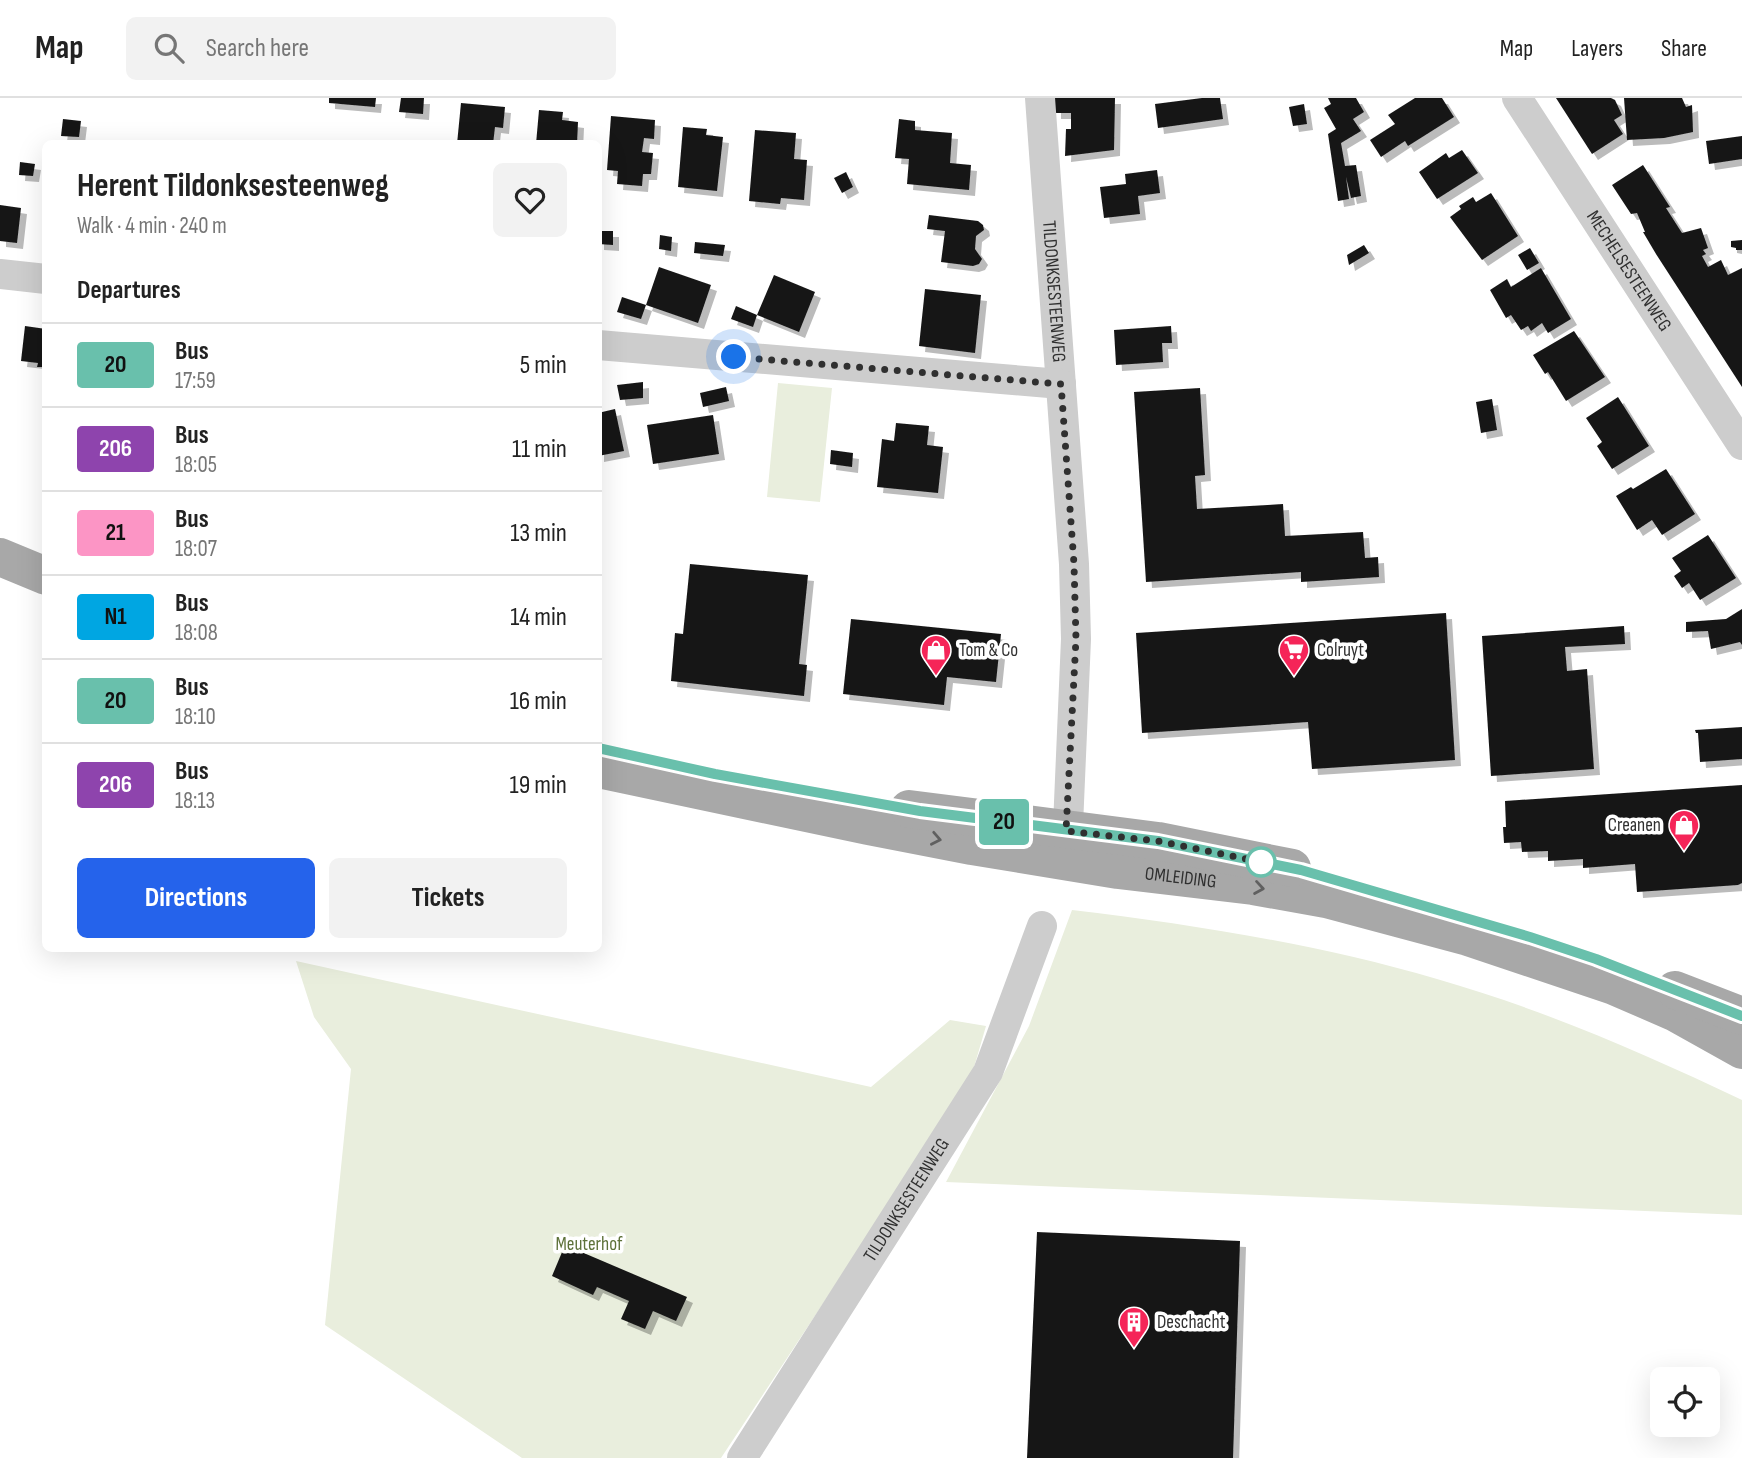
<!DOCTYPE html>
<html lang="en">
<head>
<meta charset="utf-8">
<style>
  :root { --surface:#fff; --page:#f2f2f2; --text:#222; --muted:#767676; --line:#e0e0e0; --accent:#2563eb }
  body { margin:0; font-family:"Sofia Sans Condensed",sans-serif; background:var(--page); color:var(--text); height:100vh; display:flex; flex-direction:column; font-size:26px; white-space:nowrap }
  * { box-sizing:border-box; margin:0 }
  p { font-size:23px; color:var(--muted) }
  .icon { flex:none; width:38px; height:38px; fill:none; stroke:currentColor; stroke-width:2; stroke-linecap:round; stroke-linejoin:round }
  .map { position:relative; flex:1; overflow:hidden }
  .sheet { position:absolute; left:42px; top:42px; width:560px; height:812px; display:flex; flex-direction:column; background:var(--surface); border-radius:10px; box-shadow:0 7px 28px #0002 }
  .sheet>* { flex:none }
  .badge { padding:0 14px; border-radius:5px; font-size:24px; line-height:46px }
  .controls { position:absolute; left:1650px; top:1269px; display:grid; gap:14px }
  .controls a { display:grid; place-items:center; width:70px; height:70px; border-radius:10px; background:var(--surface); box-shadow:0 7px 28px #0002; font-size:35px }
  .you { position:absolute; width:35px; height:35px; margin:-18px; border:5px solid #fff; border-radius:50%; background:#1a73e8; box-shadow:0 0 0 10px #1a73e833 }
  .map>.badge { position:absolute; translate:-50% -50%; box-shadow:0 0 0 4px #fff }
  h2 { padding:0 35px; font-size:26px; line-height:63px }
  .round { display:grid; place-items:center; flex:none; width:74px; height:74px; border-radius:10px; background:var(--page) }
  .overview { display:flex; align-items:center; justify-content:space-between; height:119px; padding:0 35px }
  h1 { font-size:33px; font-weight:700; line-height:52px }
  .action { display:flex; gap:14px; margin-top:auto; padding:14px 35px }
  .action a { flex:1; height:80px; border-radius:10px; background:var(--accent); color:#fff; font-size:28px; font-weight:700; line-height:80px; text-align:center }
  .action a+a { background:var(--page); color:var(--text) }
  ul { padding:0; list-style:none }
  li { display:flex; align-items:center; gap:21px; height:84px; padding:0 35px; border-top:2px solid var(--line) }
  li div { flex:1 }
  li b { display:block; font-size:26px }
  li em { font-style:normal }
  li .badge { min-width:77px; font-weight:700; text-align:center }
  header { display:flex; align-items:center; gap:42px; box-sizing:border-box; height:98px; padding:0 35px; background:var(--surface); border-bottom:2px solid var(--line) }
  header strong { font-size:33px }
  nav { display:flex; gap:38px; margin-inline-start:auto; font-size:24px }
  .search { width:490px; height:63px; background:var(--page); display:flex; align-items:center; gap:18px; box-sizing:border-box; padding:0 24px; border-radius:10px; color:var(--muted); font-size:26px }
  .map>svg:first-child { display:block }
</style>
</head>
<body>
<header>
<strong>Map</strong>
<div class="search"><svg class="icon" aria-label="search" viewBox="0 0 24 24"><circle cx="10" cy="10" r="6"/><path d="M15 15l6 6"/></svg>Search here</div>
<nav><a>Map</a><a>Layers</a><a>Share</a></nav>
</header>
<div class="map">
<svg width="1742" height="1360" viewBox="0 0 1742 1360">
  <defs>
    <filter id="shadow"><feDropShadow dx="6" dy="6" stdDeviation="0" flood-color="#0004"/></filter>
  </defs>
  <rect width="100%" height="100%" fill="#fff"/>
  <path fill="#e9eedd" d="M 778,285 L 832,290 L 820,404 L 767,399 Z
    M 1072,812 C 1196,827 1317,846 1437,881 C 1542,911 1643,955 1742,1002 L 1742,1117 L 946,1084 L 1029,928 Z
    M 296,863 L 871,989 L 950,922 L 986,928 L 970,983 L 721,1360 L 522,1360 L 325,1227 L 351,971 L 314,919 Z"/>
  <path fill="#171717" filter="url(#shadow)" d="M 329,0 L 376,0 L 375,9 L 329,5 Z
    M 401,0 L 424,0 L 423,16 L 399,14 Z
    M 1055,0 L 1115,0 L 1114,52 L 1065,58 L 1066,31 L 1071,31 L 1071,15 L 1055,15 Z
    M 1202,0 L 1220,0 L 1223,21 L 1158,30 L 1155,6 Z
    M 1328,0 L 1356,0 L 1364,14 L 1353,21 L 1361,33 L 1341,45 L 1345,68 L 1356,67 L 1361,98 L 1351,100 L 1346,79 L 1349,101 L 1338,103 L 1328,36 L 1336,31 L 1324,10 L 1331,6 Z
    M 1415,0 L 1442,0 L 1454,19 L 1408,48 L 1405,43 L 1381,59 L 1370,42 L 1395,26 L 1388,17 Z
    M 1556,0 L 1611,0 L 1615,2 L 1622,17 L 1614,22 L 1623,36 L 1592,56 Z
    M 1624,0 L 1682,0 L 1686,9 L 1692,7 L 1693,34 L 1664,40 L 1627,42 Z
    M 461,5 L 505,9 L 503,30 L 495,29 L 493,46 L 457,46 Z
    M 1304,6 L 1307,26 L 1293,28 L 1289,9 Z
    M 539,12 L 563,14 L 562,22 L 578,24 L 577,46 L 536,46 Z
    M 611,18 L 655,22 L 654,41 L 644,40 L 642,54 L 653,55 L 651,76 L 643,76 L 642,88 L 617,86 L 618,73 L 607,72 Z
    M 63,21 L 81,23 L 79,39 L 61,38 Z
    M 899,21 L 915,23 L 915,32 L 952,35 L 950,65 L 971,67 L 969,92 L 907,86 L 909,61 L 895,60 Z
    M 683,29 L 707,31 L 706,37 L 723,39 L 717,93 L 678,89 Z
    M 755,32 L 796,35 L 794,61 L 807,62 L 804,102 L 781,100 L 780,106 L 749,103 Z
    M 1742,38 L 1742,61 L 1709,66 L 1706,43 Z
    M 1462,52 L 1478,75 L 1437,101 L 1419,74 L 1446,55 L 1449,60 Z
    M 20,64 L 35,66 L 33,78 L 19,77 Z
    M 1643,67 L 1670,109 L 1666,110 L 1682,135 L 1701,130 L 1708,150 L 1703,152 L 1706,156 L 1702,158 L 1708,169 L 1721,162 L 1728,177 L 1742,170 L 1742,289 L 1656,156 L 1643,134 L 1645,134 L 1637,115 L 1631,116 L 1612,87 Z
    M 1157,72 L 1160,95 L 1138,98 L 1140,116 L 1104,120 L 1100,89 L 1126,86 L 1125,76 Z
    M 846,74 L 853,89 L 842,95 L 834,80 Z
    M 1491,95 L 1518,138 L 1482,162 L 1450,119 L 1461,111 L 1459,108 L 1473,99 L 1476,104 Z
    M 0,107 L 21,110 L 17,145 L 0,143 Z
    M 929,117 L 978,123 L 983,127 L 984,132 L 976,138 L 975,151 L 982,161 L 979,166 L 973,168 L 941,164 L 945,133 L 927,131 Z
    M 598,133 L 613,133 L 613,147 L 598,146 Z
    M 660,137 L 672,139 L 671,153 L 659,151 Z
    M 1742,142 L 1742,152 L 1736,152 L 1736,150 L 1731,149 L 1731,143 Z
    M 695,144 L 725,147 L 723,158 L 694,155 Z
    M 1364,147 L 1369,155 L 1349,167 L 1347,157 Z
    M 1530,150 L 1539,165 L 1527,172 L 1518,157 Z
    M 659,169 L 711,187 L 698,225 L 646,207 Z
    M 1541,170 L 1571,221 L 1548,235 L 1542,225 L 1531,233 L 1528,228 L 1521,232 L 1511,217 L 1506,220 L 1490,192 L 1507,181 L 1511,189 Z
    M 774,177 L 815,194 L 799,234 L 757,217 Z
    M 925,191 L 981,197 L 975,255 L 919,248 Z
    M 622,199 L 646,207 L 641,221 L 617,214 Z
    M 736,208 L 757,217 L 753,229 L 731,221 Z
    M 25,228 L 46,231 L 46,269 L 37,269 L 38,265 L 21,263 Z
    M 1171,228 L 1172,245 L 1162,245 L 1163,264 L 1116,267 L 1114,232 Z
    M 1574,233 L 1605,279 L 1566,303 L 1548,274 L 1545,276 L 1533,257 Z
    M 643,284 L 643,300 L 620,302 L 617,287 Z
    M 726,289 L 729,303 L 703,309 L 700,295 Z
    M 1200,290 L 1205,377 L 1195,378 L 1197,411 L 1283,406 L 1285,438 L 1363,434 L 1365,460 L 1378,459 L 1379,479 L 1301,484 L 1301,474 L 1146,484 L 1134,294 Z
    M 1618,299 L 1649,348 L 1612,371 L 1597,348 L 1602,344 L 1586,320 Z
    M 1492,301 L 1497,332 L 1481,335 L 1476,304 Z
    M 615,311 L 624,353 L 598,358 L 598,315 Z
    M 713,317 L 719,356 L 653,366 L 647,327 Z
    M 896,325 L 929,328 L 927,347 L 943,349 L 938,395 L 877,389 L 882,341 L 894,343 Z
    M 831,352 L 853,355 L 852,369 L 830,366 Z
    M 1666,371 L 1695,416 L 1662,437 L 1652,422 L 1637,432 L 1616,398 L 1631,389 L 1633,391 Z
    M 1708,437 L 1736,480 L 1700,502 L 1689,485 L 1682,490 L 1674,478 L 1681,473 L 1672,460 Z
    M 690,466 L 808,477 L 799,566 L 807,567 L 804,598 L 671,583 L 675,535 L 683,536 Z
    M 1742,511 L 1742,547 L 1740,544 L 1711,551 L 1708,533 L 1686,534 L 1686,524 L 1726,521 Z
    M 1446,515 L 1455,662 L 1312,671 L 1308,624 L 1142,635 L 1136,535 Z
    M 851,521 L 1001,536 L 996,584 L 947,579 L 944,607 L 843,596 Z
    M 1624,528 L 1625,546 L 1565,549 L 1567,573 L 1587,571 L 1594,671 L 1491,678 L 1482,538 Z
    M 1742,629 L 1742,661 L 1700,664 L 1698,635 L 1696,635 L 1695,632 Z
    M 1742,687 L 1742,785 L 1738,787 L 1637,794 L 1635,766 L 1583,770 L 1583,761 L 1548,763 L 1548,753 L 1522,754 L 1521,744 L 1504,745 L 1503,729 L 1506,729 L 1505,703 Z
    M 1037,1134 L 1240,1143 L 1233,1360 L 1027,1360 Z
    M 565,1147 L 687,1199 L 676,1223 L 653,1213 L 645,1231 L 621,1221 L 629,1203 L 597,1189 L 593,1197 L 552,1178 Z"/>
  <g fill="none" stroke-linecap="round" stroke-linejoin="round">
    <g stroke="#cdcdcd" stroke-width="30">
      <path id="s1" d="M 1040,0 L 1074,466 L 1076,541 L 1067,751"/>
      <path id="s2" d="M 1517,0 L 1742,347"/>
      <path d="M 0,176 L 46,181"/>
      <path d="M 598,247 L 1061,286"/>
      <path id="s3" d="M 742,1360 L 988,974 L 1042,828"/>
    </g>
    <g stroke="#a8a8a8" stroke-width="38">
      <path d="M 0,459 L 46,478"/>
      <path id="s4" d="M 598,671 L 868,728 L 972,748 L 1118,772 L 1253,788 L 1326,801 L 1468,839 L 1614,888 L 1674,914 L 1742,952"/>
      <path d="M 909,711 L 1158,743 L 1292,770"/>
      <path d="M 1675,892 L 1742,918"/>
    </g>
  </g>
  <defs><path id="oneway-chevron" d="M-2-3.5L2.5 0L-2 3.5" fill="none" stroke-width="1.6" stroke-linecap="round" stroke-linejoin="round" transform="scale(1.75)"/></defs>
  <g stroke="#606060">
    <use href="#oneway-chevron" transform="translate(936 741) rotate(11)"/>
    <use href="#oneway-chevron" transform="translate(1259 790) rotate(9)"/>
  </g>
  <g fill="none" stroke-linecap="round" stroke-linejoin="round">
    <g stroke="#fff" stroke-width="16">
      <path id="line" d="M 598,650 L 715,676 L 920,713 L 1158,743 L 1301,772 L 1530,839 L 1596,861 L 1742,918"/>
    </g>
    <use href="#line" stroke="#69c0ac" stroke-width="10"/>
    <path stroke="#303030" stroke-width="7" stroke-dasharray="0 12.6" d="M 734,259 L 1061,286 L 1074,466 L 1076,541 L 1066,733 L 1158,743 L 1261,764"/>
  </g>
  <defs>
    <g id="shop-pin" transform="scale(1.575)"><path d="M0 17L-7.5 6A9.5 9.5 0 1 1 7.5 6Z" fill="#f52558" stroke="#fff"/><path d="M-5-2.5h2.3a2.7 3.5 0 0 1 5.4 0H5L5.5 6h-11ZM-1.5-2.5h3a1.5 2.3 0 0 0-3 0Z" fill="#fff"/></g>
    <g id="supermarket-pin" transform="scale(1.575)"><path d="M0 17L-7.5 6A9.5 9.5 0 1 1 7.5 6Z" fill="#f52558" stroke="#fff"/><path d="M-6-5.5h2.5l.6 2H6L4.5 2H-2.5L-4.4-4H-6ZM-1.5 3.2a1.3 1.3 0 1 0 .1 0ZM3 3.2a1.3 1.3 0 1 0 .1 0Z" fill="#fff"/></g>
    <g id="building-pin" transform="scale(1.575)"><path d="M0 17L-7.5 6A9.5 9.5 0 1 1 7.5 6Z" fill="#f52558" stroke="#fff"/><path d="M-4-6H4V6H1V3H-1V6H-4ZM-2.5-4.3h1.7v1.8h-1.7ZM.8-4.3h1.7v1.8H.8ZM-2.5-1h1.7V.8h-1.7ZM.8-1h1.7V.8H.8Z" fill="#fff"/></g>
  </defs>
  <g fill-rule="evenodd">
    <use href="#shop-pin" x="936" y="552"/>
    <use href="#supermarket-pin" x="1294" y="552"/>
    <use href="#shop-pin" x="1684" y="727"/>
    <use href="#building-pin" x="1134" y="1224"/>
  </g>
  <circle fill="#fff" stroke="#69c0ac" stroke-width="3.5" cx="1261" cy="764" r="14"/>
  <g text-anchor="middle" dominant-baseline="central" stroke-width="7" stroke-linejoin="round" paint-order="stroke">
    <g font-size="19" fill="#303030" stroke="#fff">
      <text stroke="none"><textPath href="#s2" startOffset="206">MECHELSESTEENWEG</textPath></text>
      <text stroke="none"><textPath href="#s1" startOffset="194">TILDONKSESTEENWEG</textPath></text>
      <text stroke="none"><textPath href="#s4" startOffset="593">OMLEIDING</textPath></text>
      <text stroke="none"><textPath href="#s3" startOffset="306">TILDONKSESTEENWEG</textPath></text>
    </g>
    <g font-size="19" fill="#303030" stroke="#fff" text-anchor="start">
      <text x="959" y="552">Tom &amp; Co</text>
      <text x="1317" y="552">Colruyt</text>
      <text x="1661" y="727" text-anchor="end">Creanen</text>
      <text x="1157" y="1224">Deschacht</text>
    </g>
    <g font-size="19" fill="#5d7139" stroke="#fff">
      <text x="589" y="1146">Meuterhof</text>
    </g>
  </g>
</svg>
<div class="controls">
<a><svg class="icon" aria-label="locate" viewBox="0 0 24 24"><circle cx="12" cy="12" r="6"/><path d="M12 2v4M12 18v4M2 12h4M18 12h4"/></svg></a>
</div>
<div class="you" style="left:734px;top:259px"></div>
<b class="badge" style="left:1004px;top:724px;background:#69c0ac;color:#111">20</b>
<section class="sheet">
<div class="overview"><div><h1>Herent Tildonksesteenweg</h1><p>Walk · 4 min · 240 m</p></div><a class="round"><svg class="icon" aria-label="heart" viewBox="0 0 24 24"><path d="M12 20l-8-8c-3-5 5-10 8-4 3-6 11-1 8 4z"/></svg></a></div>
<h2>Departures</h2>
<ul>
<li><span class="badge" style="background:#69c0ac;color:#111">20</span><div><b>Bus</b><p>17:59</p></div><em>5 min</em></li>
<li><span class="badge" style="background:#8e44ad;color:#fff">206</span><div><b>Bus</b><p>18:05</p></div><em>11 min</em></li>
<li><span class="badge" style="background:#fc95c5;color:#111">21</span><div><b>Bus</b><p>18:07</p></div><em>13 min</em></li>
<li><span class="badge" style="background:#00a6e2;color:#111">N1</span><div><b>Bus</b><p>18:08</p></div><em>14 min</em></li>
<li><span class="badge" style="background:#69c0ac;color:#111">20</span><div><b>Bus</b><p>18:10</p></div><em>16 min</em></li>
<li><span class="badge" style="background:#8e44ad;color:#fff">206</span><div><b>Bus</b><p>18:13</p></div><em>19 min</em></li>
</ul>
<div class="action"><a>Directions</a><a>Tickets</a></div>
</section>
</div>
</body>
</html>
